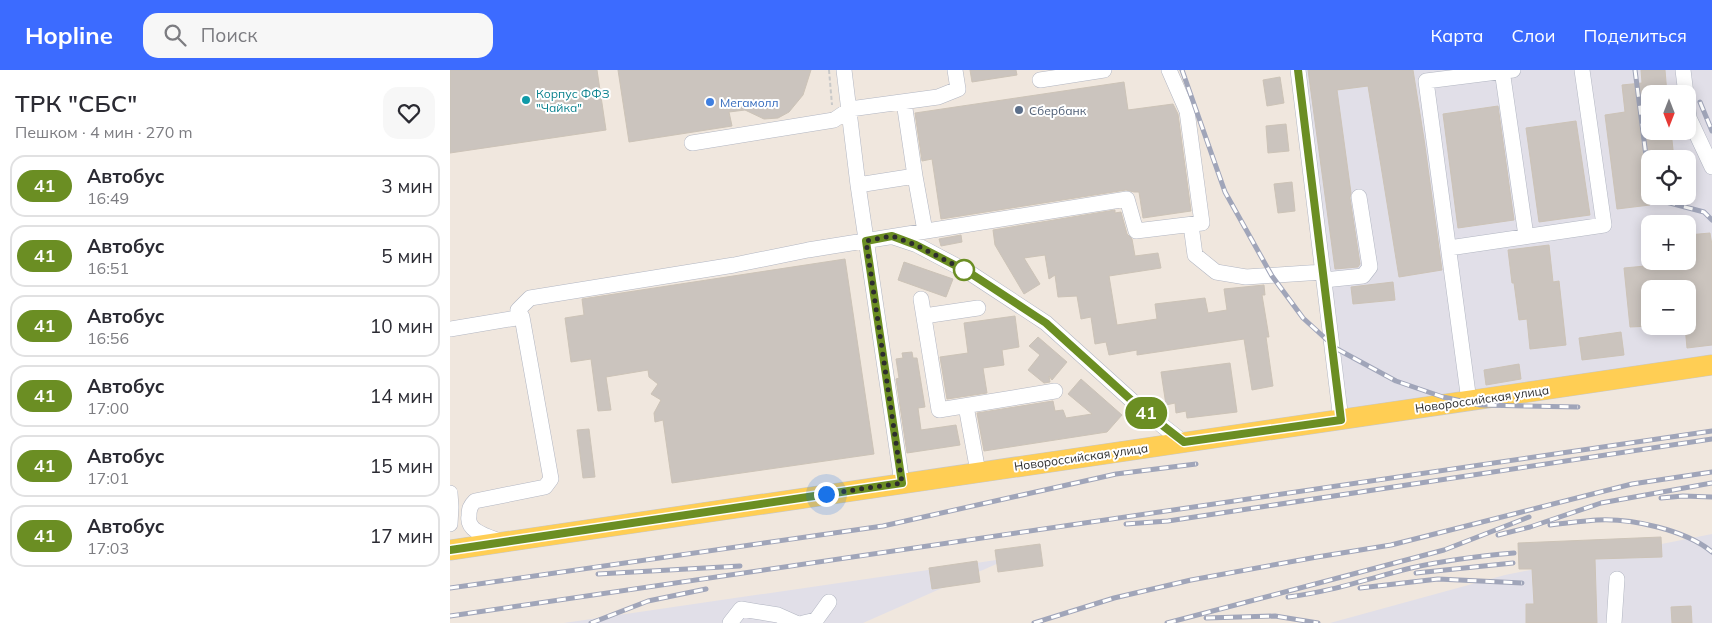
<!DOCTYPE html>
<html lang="ru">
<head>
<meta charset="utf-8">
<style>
  :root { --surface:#fff; --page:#f7f7f7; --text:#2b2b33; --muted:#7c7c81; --line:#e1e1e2; --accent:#3c6bff }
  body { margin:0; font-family:Mulish,sans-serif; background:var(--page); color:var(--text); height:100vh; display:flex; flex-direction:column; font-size:19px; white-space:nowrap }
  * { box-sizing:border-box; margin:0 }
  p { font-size:16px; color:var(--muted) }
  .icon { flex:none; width:28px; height:28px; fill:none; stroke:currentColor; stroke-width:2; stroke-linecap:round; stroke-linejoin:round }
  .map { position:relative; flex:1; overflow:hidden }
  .sheet { display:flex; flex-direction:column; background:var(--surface); width:450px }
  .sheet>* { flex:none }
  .badge { padding:0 10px; border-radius:16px; font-size:18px; line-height:32px }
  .needle { width:32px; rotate:180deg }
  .fabs { position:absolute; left:1191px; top:15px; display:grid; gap:10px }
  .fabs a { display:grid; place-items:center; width:55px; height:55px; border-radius:10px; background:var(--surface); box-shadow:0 2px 12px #0003; font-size:25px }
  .you { position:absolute; width:25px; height:25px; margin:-12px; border:4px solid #fff; border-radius:50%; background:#1a73e8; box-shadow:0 0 0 8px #1a73e833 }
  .map>.badge { position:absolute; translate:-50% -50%; box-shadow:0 0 0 2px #fff }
  .round { display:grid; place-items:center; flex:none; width:52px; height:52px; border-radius:15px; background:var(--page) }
  .headline { display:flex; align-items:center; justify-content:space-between; height:85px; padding:0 15px }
  h1 { font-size:24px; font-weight:600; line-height:38px }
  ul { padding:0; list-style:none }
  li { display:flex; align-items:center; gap:15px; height:62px; margin:0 10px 8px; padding:0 5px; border:2px solid var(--line); border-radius:15px }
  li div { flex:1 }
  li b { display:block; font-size:19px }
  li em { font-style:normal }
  li .badge { min-width:55px; font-weight:700; text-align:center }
  header { display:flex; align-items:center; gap:30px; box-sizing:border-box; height:70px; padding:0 25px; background:var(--accent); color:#fff }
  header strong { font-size:24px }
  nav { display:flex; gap:28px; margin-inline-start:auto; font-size:18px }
  .search { width:350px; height:45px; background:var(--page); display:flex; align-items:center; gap:12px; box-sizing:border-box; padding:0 18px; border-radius:15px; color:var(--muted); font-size:19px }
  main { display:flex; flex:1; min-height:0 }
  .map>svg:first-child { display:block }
</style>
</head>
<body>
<header>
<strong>Hopline</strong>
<div class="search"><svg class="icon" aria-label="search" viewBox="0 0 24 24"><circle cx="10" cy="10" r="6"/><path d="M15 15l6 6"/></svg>Поиск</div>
<nav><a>Карта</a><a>Слои</a><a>Поделиться</a></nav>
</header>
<main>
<section class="sheet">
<div class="headline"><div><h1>ТРК &quot;СБС&quot;</h1><p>Пешком · 4 мин · 270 m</p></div><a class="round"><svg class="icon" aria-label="heart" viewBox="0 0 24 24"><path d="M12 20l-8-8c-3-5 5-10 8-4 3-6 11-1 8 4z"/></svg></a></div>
<ul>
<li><span class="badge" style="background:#6b8e23;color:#fff">41</span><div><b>Автобус</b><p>16:49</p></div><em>3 мин</em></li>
<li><span class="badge" style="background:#6b8e23;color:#fff">41</span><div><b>Автобус</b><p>16:51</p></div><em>5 мин</em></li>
<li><span class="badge" style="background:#6b8e23;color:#fff">41</span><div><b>Автобус</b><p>16:56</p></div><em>10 мин</em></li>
<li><span class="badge" style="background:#6b8e23;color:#fff">41</span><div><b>Автобус</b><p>17:00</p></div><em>14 мин</em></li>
<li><span class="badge" style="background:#6b8e23;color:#fff">41</span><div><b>Автобус</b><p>17:01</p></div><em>15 мин</em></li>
<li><span class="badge" style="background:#6b8e23;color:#fff">41</span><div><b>Автобус</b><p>17:03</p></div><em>17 мин</em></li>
</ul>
</section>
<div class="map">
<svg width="1262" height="553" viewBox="0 0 1262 553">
  <rect width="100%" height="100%" fill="#f0e7de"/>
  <path fill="#e1dfe8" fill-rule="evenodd" d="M 853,0 L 1262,0 L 1262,285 L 894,343 ZM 1200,24 L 1238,24 L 1238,61 L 1200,61 ZM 1200,89 L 1238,89 L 1238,126 L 1200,126 ZM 1200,154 L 1238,154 L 1238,191 L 1200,191 ZM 1200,219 L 1238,219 L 1238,256 L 1200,256 Z
    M 1262,464 L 1262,553 L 880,553 L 1055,505 Z
    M 560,488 L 413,553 L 114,553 Z"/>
  <path fill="#cbc4be" stroke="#ccc3b7" d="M 0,0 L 147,0 L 156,60 L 0,83 Z
    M 168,0 L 361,0 L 353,25 L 339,42 L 328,48 L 314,49 L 295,40 L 279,42 L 282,56 L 179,72 Z
    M 520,0 L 566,0 L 567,5 L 522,12 Z
    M 858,0 L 963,0 L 974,69 L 992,200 L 949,207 L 918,16 L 887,20 L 901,123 L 900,128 L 910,194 L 908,197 L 885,199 Z
    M 1191,0 L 1215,0 L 1217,24 L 1200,24 L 1200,61 L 1221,61 L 1224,89 L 1194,89 L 1200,135 L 1167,139 L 1155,45 L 1175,42 L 1172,15 L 1192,13 Z
    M 830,7 L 834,33 L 817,36 L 813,10 Z
    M 674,12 L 678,40 L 723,34 L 728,44 L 741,141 L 693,148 L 689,122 L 684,122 L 676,120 L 491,149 L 482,89 L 472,91 L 465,43 Z
    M 1048,36 L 1064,150 L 1008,158 L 993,44 Z
    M 1126,51 L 1140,145 L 1089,152 L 1076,58 Z
    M 836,54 L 839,81 L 818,83 L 816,56 Z
    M 842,112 L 845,141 L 828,143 L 824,114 Z
    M 665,140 L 665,143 L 671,142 L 677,164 L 682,169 L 685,186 L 708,183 L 711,198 L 659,206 L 667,255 L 707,249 L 705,234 L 755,228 L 758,243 L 777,240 L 774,219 L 814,215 L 815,225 L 812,225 L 819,267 L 816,267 L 823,316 L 802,320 L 794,269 L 687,285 L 687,280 L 659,285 L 656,272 L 645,274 L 641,247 L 631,249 L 627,226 L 608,227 L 605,205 L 599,209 L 595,185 L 574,188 L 590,214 L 574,224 L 545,175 L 543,160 Z
    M 1260,163 L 1262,175 L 1262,275 L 1237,278 L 1235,256 L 1238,256 L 1238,219 L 1230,219 L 1229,215 L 1200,219 L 1200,256 L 1180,257 L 1174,198 L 1206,195 L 1207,197 L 1228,194 L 1227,191 L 1238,191 L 1238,165 Z
    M 511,165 L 512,172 L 491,176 L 489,169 Z
    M 1099,175 L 1103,212 L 1109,211 L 1116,275 L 1080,279 L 1077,249 L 1069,250 L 1064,213 L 1062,213 L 1058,180 Z
    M 395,189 L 424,384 L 222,413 L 213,350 L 205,352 L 204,343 L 211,330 L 201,324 L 208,314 L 199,307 L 198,300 L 156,307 L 161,340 L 148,341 L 141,289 L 121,292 L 115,248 L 134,245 L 132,229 Z
    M 454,192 L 503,209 L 496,227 L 448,210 Z
    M 943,212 L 945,230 L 903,234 L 901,217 Z
    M 565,246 L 569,277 L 552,280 L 554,295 L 533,298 L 537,323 L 497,329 L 490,287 L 518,283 L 514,253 Z
    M 1171,262 L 1174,285 L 1132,290 L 1129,268 Z
    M 588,267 L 617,292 L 602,310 L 599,306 L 600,312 L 594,313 L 578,300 L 590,285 L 579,276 Z
    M 462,282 L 463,288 L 467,288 L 475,337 L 468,338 L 471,360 L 506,355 L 510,375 L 457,383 L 446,309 L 449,308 L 446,289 L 453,288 L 452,283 Z
    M 780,293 L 787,342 L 737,348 L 736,341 L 726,343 L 725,333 L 716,335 L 711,302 Z
    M 1069,294 L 1071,309 L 1036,315 L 1034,300 Z
    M 631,309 L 672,345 L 657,362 L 534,381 L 527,343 L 603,331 L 605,341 L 613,340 L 616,348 L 642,344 L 618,324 Z
    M 139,359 L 145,407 L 133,408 L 127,360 Z
    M 1211,467 L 1212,487 L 1145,489 L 1147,553 L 1076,553 L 1076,534 L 1084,534 L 1082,499 L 1069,499 L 1068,473 Z
    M 590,474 L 593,496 L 548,502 L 545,480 Z
    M 527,491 L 530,512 L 482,519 L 479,498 Z
    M 1241,536 L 1242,553 L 1222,553 L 1221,537 Z"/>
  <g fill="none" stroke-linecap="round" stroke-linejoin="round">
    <g stroke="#b2b6c2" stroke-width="16">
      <path id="minor" d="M 394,0 L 408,115 L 452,413
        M 848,0 L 891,350
        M 1052,0 L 1076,166
        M 1233,0 L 1236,24
        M 590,10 L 654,0
        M 1238,39 L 1239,48 L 1262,97
        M 242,73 L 384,50 L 400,39 L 488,27 L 508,19 L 505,0
        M 465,106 L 475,161
        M 408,115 L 465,106 L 454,32
        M 741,155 L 745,185 L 766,202 L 796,207 L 873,202
        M 443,167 L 467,175 L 520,203 L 596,253 L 690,338 L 733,372
        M 999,178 L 1154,155 L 1132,0
        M 874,210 L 913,206 L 920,197 L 909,127
        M 471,229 L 489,340 L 605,321
        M 474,246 L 528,238
        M 0,259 L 72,247
        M 1019,331 L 976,11 L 1063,0
        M 516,336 L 528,402
        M 0,423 L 1,437 L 0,454
        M 52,472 C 40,467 16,462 19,446 C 19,439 20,436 25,431 L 95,417 L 101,409 L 72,247 L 68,240 L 80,228 L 284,195 L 358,180 L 677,129 L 686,161 L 752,153 L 737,41 L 719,0
        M 280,553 L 291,539 L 328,545 L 346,553
        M 353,553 L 366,550 L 379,532
        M 1164,553 L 1167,509"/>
    </g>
    <g stroke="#c8c8c8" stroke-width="21">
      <path id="major" d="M 0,480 L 1262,295"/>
    </g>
    <path stroke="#c8c8c8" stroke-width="2" stroke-dasharray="4 2.5" stroke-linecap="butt" d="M 379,0 L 382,35"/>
    <use href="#minor" stroke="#fff" stroke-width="15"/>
    <use href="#major" stroke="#ffce54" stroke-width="20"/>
    <g stroke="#a0a5b9" stroke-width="5">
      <path id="rail" d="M 732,0 L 775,122 L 822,206 L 853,248 L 887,279 L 946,311 L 993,327 L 1030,335 L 1128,337
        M 1185,0 L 1200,117
        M 1250,32 L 1262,61
        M 1201,126 L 1201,128 L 1254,142 L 1262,150
        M 1211,428 L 1233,426 L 1262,427
        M 676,454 L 718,451 L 1262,369
        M 1100,455 C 1116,453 1132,451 1147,450 C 1181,448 1236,460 1262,482
        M 1048,465 L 1080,457 L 1151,433 L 1262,413
        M 966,503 L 1063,493
        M 148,504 L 290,496
        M 0,518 L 433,456 L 666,404 L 746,394
        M 910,518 L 988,509 L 1072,513
        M 838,527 C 880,522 920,508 961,498 C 996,490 1028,486 1064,483
        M 0,546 L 1262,361
        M 756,548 L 825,546 L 868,553
        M 141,553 L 198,531 L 256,519
        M 584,553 L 664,528 L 741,510 L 867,487 L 941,475 L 1182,414 L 1262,402
        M 717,553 L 994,480 L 1079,447"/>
    </g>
    <use href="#rail" stroke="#fff" stroke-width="3" stroke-dasharray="9" stroke-linecap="butt"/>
  </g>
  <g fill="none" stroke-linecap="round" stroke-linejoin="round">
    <g stroke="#fff" stroke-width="11">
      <path id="line" d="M 0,480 L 452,413 L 416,171 L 442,166 L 466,175 L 520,203 L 596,253 L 690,338 L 734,372 L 891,350 L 848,0"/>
    </g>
    <use href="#line" stroke="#6b8e23" stroke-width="8"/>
    <path stroke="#2d2d2d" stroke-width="5" stroke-dasharray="0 9" d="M 376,424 L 452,413 L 416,171 L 442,166 L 466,175 L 520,203 L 514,200"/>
  </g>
  <circle fill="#0f9aa8" stroke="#fff" stroke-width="2" cx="76" cy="30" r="5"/>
  <circle fill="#3f7fe0" stroke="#fff" stroke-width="2" cx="260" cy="32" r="5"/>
  <circle fill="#5c6f8a" stroke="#fff" stroke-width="2" cx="569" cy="40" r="5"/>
  <circle fill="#fff" stroke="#6b8e23" stroke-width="2.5" cx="514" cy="200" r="10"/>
  <g text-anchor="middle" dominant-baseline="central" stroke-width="4" stroke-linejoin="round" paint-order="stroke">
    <g font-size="12" fill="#0d838f" stroke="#fff" text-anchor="start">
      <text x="86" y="23">Корпус ФФЗ<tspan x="86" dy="14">"Чайка"</tspan></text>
    </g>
    <g font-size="12" fill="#366cbe" stroke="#fff" text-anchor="start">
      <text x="270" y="32">Мегамолл</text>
    </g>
    <g font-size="12" fill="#4e5e75" stroke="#fff" text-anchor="start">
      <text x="579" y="40">Сбербанк</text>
    </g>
    <g font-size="12" fill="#2d2d2d" stroke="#fff">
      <text transform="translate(1032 329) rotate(-8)">Новороссийская улица</text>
      <text transform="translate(631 387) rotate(-8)">Новороссийская улица</text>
    </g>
  </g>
</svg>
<div class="fabs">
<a><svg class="needle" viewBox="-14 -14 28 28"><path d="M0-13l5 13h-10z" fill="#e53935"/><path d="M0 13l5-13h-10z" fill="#7c7c81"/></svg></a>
<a><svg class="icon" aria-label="locate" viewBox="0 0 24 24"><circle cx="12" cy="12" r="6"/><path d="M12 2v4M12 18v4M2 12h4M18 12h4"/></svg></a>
<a>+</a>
<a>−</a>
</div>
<div class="you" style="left:376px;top:424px"></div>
<b class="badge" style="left:696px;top:343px;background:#6b8e23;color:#fff">41</b>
</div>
</main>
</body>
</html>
